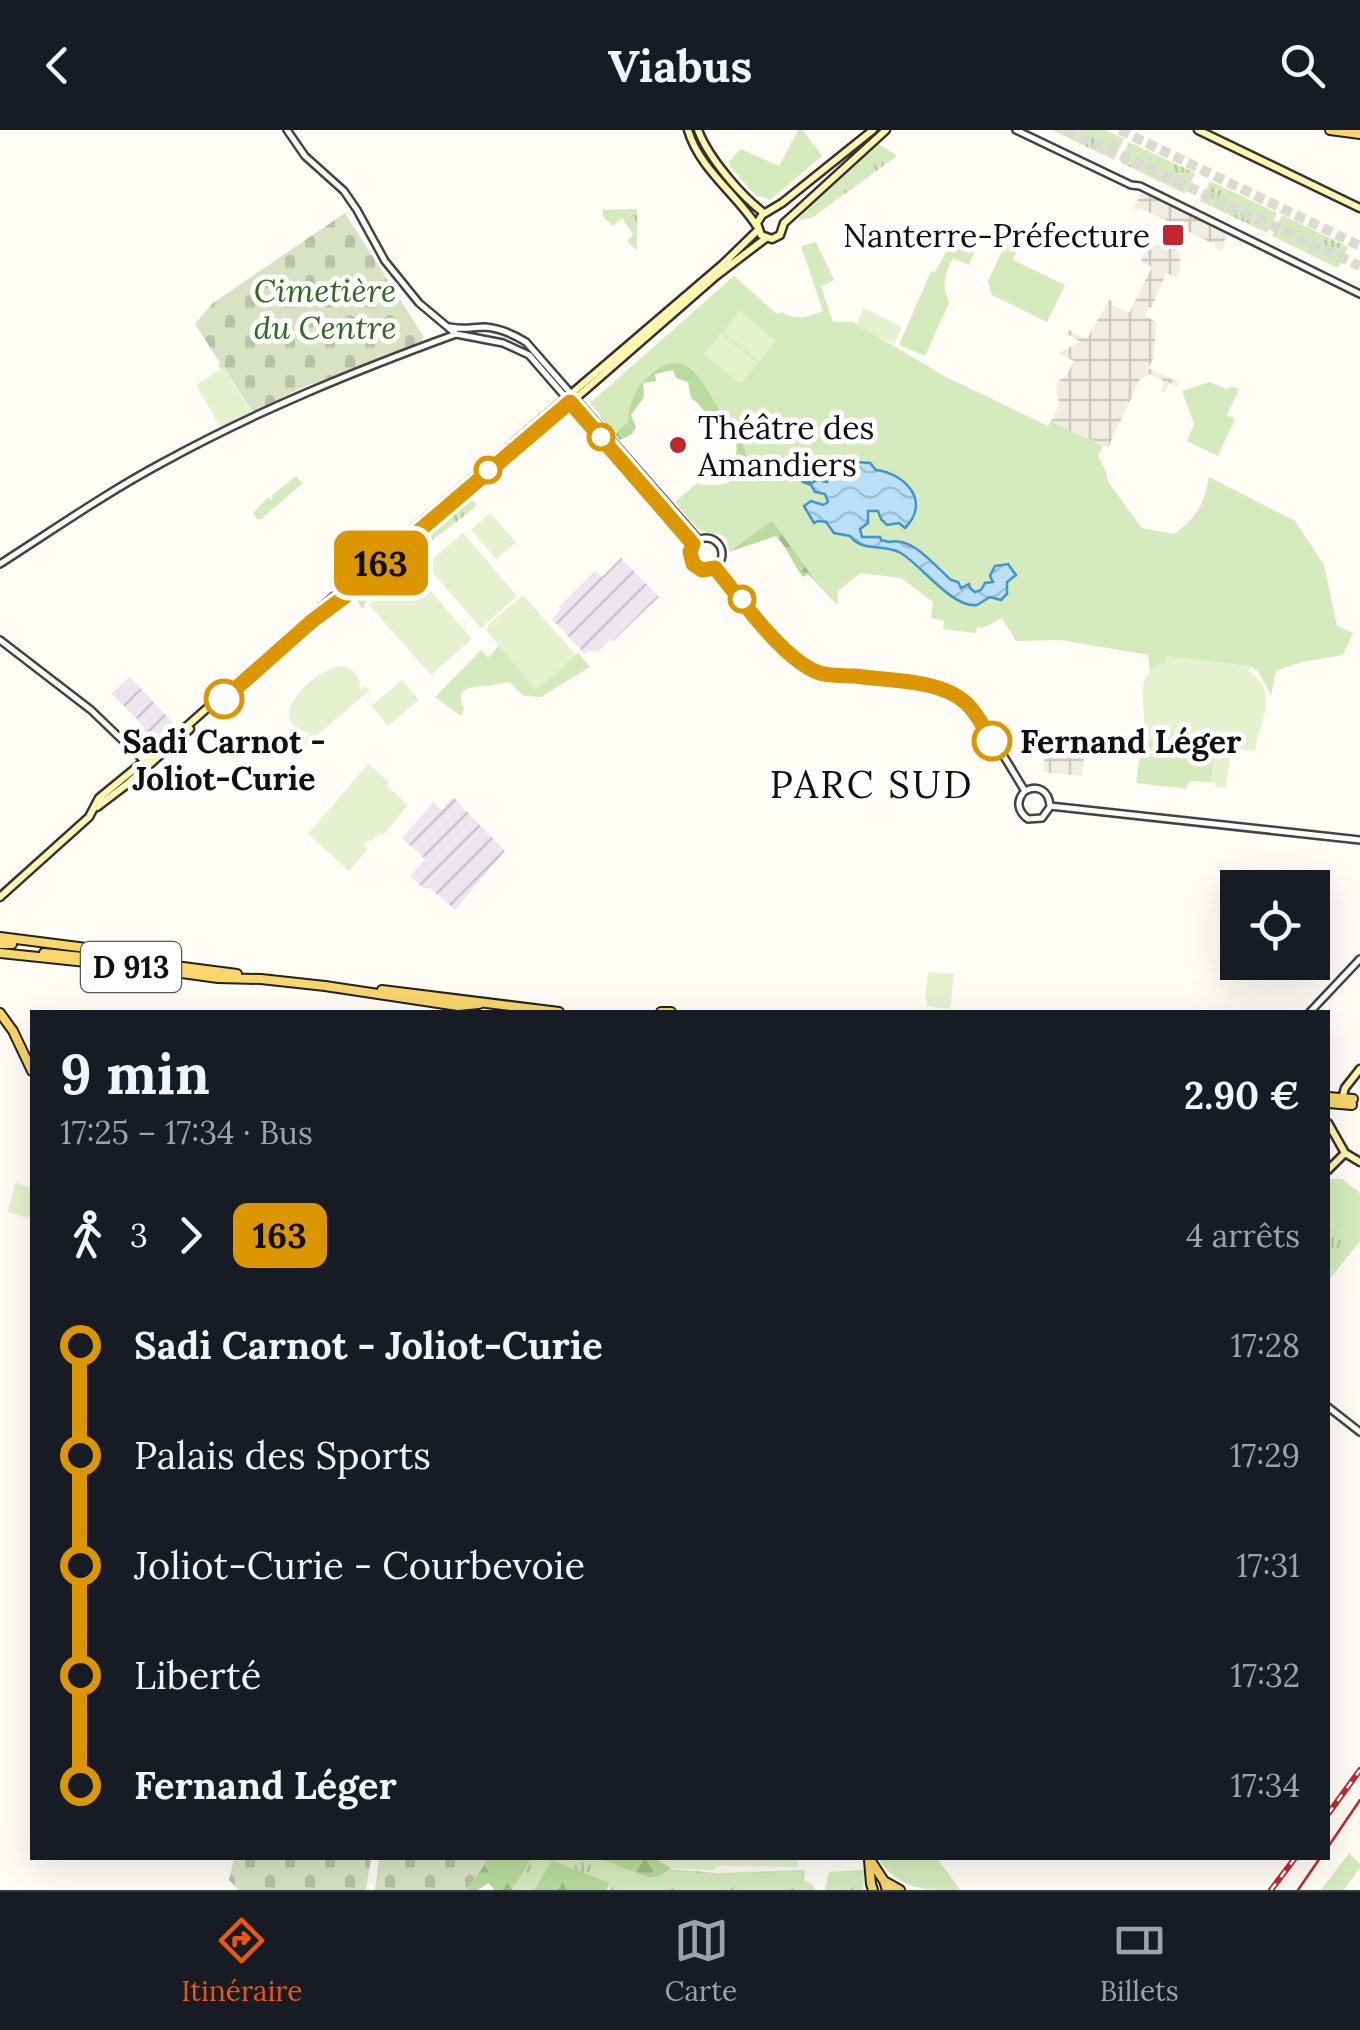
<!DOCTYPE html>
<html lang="fr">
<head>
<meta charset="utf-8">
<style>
  :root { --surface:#171b24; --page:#20242c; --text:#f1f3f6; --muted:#9ea1a6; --line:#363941; --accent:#ea580c }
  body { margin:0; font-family:Lora,serif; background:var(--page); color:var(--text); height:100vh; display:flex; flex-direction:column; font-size:38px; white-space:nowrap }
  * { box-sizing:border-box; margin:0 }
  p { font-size:32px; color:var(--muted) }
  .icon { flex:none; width:55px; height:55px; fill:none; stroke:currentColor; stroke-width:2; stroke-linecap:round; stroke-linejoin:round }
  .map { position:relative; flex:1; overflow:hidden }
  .details { position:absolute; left:30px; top:880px; width:1300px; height:850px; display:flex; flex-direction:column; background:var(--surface); border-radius:0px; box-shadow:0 10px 40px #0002 }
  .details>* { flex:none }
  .badge { padding:0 20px; border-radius:15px; font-size:35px; line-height:65px }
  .fabs { position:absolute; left:1220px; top:740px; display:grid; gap:20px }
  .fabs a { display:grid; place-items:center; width:110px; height:110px; border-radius:0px; background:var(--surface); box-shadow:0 10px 40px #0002; font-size:50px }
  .map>.badge { position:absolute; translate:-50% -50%; box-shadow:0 0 0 5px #fff }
  .legs { display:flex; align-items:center; gap:15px; height:110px; padding:0 30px; font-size:32px }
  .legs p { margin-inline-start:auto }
  .summary { display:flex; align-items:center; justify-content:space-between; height:170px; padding:0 30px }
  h1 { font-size:55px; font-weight:700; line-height:75px }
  ul { padding:0 30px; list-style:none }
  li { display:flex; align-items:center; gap:35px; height:110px; font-size:38px }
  li i { display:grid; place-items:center; width:15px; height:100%; margin:0 12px; background:currentColor }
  li i::after { content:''; width:25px; height:25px; margin:-12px; border:8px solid; border-radius:50%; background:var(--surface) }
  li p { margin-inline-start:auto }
  li:first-child i { background:linear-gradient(#0000 50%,currentColor 0) }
  li:last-child i { background:linear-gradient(currentColor 50%,#0000 0) }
  header { display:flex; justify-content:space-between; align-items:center; height:130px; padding:0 30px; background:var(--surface); font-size:45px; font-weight:700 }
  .tab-bar { display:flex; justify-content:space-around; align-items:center; height:140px; border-top:2px solid var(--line); background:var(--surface); font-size:28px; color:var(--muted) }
  .tab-bar a { display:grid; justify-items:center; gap:5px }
  .tab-bar .current { color:var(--accent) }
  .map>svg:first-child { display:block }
</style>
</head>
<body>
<header><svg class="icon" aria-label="back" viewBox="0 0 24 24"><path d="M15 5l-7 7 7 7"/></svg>Viabus<svg class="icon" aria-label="search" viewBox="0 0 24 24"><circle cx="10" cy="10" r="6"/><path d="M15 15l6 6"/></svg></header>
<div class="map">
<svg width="1360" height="1760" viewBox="0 0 1360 1760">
  <defs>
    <pattern id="industrial-furrows" width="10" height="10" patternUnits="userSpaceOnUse" patternTransform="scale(2.5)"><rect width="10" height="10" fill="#eee6ef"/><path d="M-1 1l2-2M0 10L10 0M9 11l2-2" fill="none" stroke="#cbc4cc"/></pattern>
    <pattern id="grass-tufts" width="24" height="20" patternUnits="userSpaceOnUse" patternTransform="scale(2.5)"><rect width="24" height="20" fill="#d5ebbd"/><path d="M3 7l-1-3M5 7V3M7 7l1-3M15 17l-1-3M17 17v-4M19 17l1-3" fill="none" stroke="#b6c8a1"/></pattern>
    <pattern id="forest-firs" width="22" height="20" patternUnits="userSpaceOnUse" patternTransform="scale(2.5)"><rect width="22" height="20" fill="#b9dc9c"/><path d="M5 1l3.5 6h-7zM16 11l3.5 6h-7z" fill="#9ebc85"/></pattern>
    <pattern id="cemetery-stones" width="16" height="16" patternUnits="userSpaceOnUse" patternTransform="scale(2.5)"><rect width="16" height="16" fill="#d9e3c4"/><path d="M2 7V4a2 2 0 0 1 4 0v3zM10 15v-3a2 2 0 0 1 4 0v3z" fill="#b9c2a7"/></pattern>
    <pattern id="plaza-grid" width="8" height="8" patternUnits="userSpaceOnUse" patternTransform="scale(2.5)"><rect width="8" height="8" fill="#f1ede2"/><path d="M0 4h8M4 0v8" fill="none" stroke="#cecac1"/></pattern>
    <pattern id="water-waves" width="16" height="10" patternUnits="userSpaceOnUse" patternTransform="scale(2.5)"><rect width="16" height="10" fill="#b9e0f7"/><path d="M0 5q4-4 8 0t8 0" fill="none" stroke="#9ebfd3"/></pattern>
  </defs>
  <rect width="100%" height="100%" fill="#fffdf5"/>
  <path fill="url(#industrial-furrows)" d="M 621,428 L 659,467 L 613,511 L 611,509 L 599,521 L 588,521 L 585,524 L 552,489 L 561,479 L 559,477 L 595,441 L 602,447 Z
    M 130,547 L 175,595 L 152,613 L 137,598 L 141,593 L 112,564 Z
    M 453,667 L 505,721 L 455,780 L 430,758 L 423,758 L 410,746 L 425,729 L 402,708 L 433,672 L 442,680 Z"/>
  <path fill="url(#grass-tufts)" d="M 1052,0 L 1105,0 L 1124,9 L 1114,30 Z
    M 1129,12 L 1195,43 L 1185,64 L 1120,32 Z
    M 879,14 L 897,26 L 813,87 L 798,91 C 812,64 855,34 879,14 Z
    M 1210,51 L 1277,83 L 1267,103 L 1200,71 Z
    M 637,79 L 637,120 L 627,112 L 633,104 L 622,88 L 613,96 L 603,87 L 603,80 Z
    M 1282,85 L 1348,117 L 1338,138 L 1272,106 Z
    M 296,346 L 303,353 L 261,389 L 257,389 L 253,383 L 268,367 L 270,370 L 273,368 L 272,365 Z
    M 464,371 L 473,371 L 477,375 C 442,407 384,436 362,479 L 353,463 Z
    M 1328,1091 L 1354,1114 L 1328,1145 Z
    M 532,1728 L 598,1728 L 651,1748 L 660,1746 L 669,1739 L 716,1743 L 805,1740 L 804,1751 L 812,1754 L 815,1760 L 609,1760 L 608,1753 L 552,1730 L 534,1760 L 512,1760 Z
    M 864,1740 L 863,1760 L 825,1760 L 829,1742 Z"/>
  <path fill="url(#forest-firs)" d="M 676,231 C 698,235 708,258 723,273 L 722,282 L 727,285 L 729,279 L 737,285 L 739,293 L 745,291 L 758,296 L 766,295 L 773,307 L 779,311 L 780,318 C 773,324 765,329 760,337 C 752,348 754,359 743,366 L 748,379 L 741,388 L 738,387 L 742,379 L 736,378 L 734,370 L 720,368 L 718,376 L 715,376 L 712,367 L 710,378 L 704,378 L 701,374 L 705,367 L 691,366 L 693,381 L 686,385 L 679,375 L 686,363 C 701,359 716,361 730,364 C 738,352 760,340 735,328 C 742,304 725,301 710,287 C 703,280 699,273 691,268 L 688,252 L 676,248 L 673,240 L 655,244 L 656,251 L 643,253 L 644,267 L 631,285 L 636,297 L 632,304 L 620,310 L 600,286 L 614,287 L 615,279 L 625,282 L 626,269 L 623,267 L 622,260 L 634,258 C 648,244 654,235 676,231 Z
    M 772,381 L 820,456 L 808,444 L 803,447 C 792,433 788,418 776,406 L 729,422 L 728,410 Z
    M 486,1728 L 532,1728 L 512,1760 L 494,1760 L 489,1753 L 477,1760 L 467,1760 L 484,1735 Z
    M 598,1728 L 655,1728 L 671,1738 L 660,1746 L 650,1748 Z
    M 552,1730 L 609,1753 L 607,1760 L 534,1760 Z"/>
  <path fill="url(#cemetery-stones)" d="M 345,83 L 424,207 L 422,209 L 424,212 L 299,259 L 253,283 L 224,238 L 221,239 L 218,235 L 220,233 L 195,194 L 213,173 Z
    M 234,1728 L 371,1728 L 366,1760 L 239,1760 L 229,1750 Z
    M 379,1728 L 486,1728 L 484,1735 L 467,1760 L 375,1760 Z"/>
  <path fill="#d5ebbd" d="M 798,0 L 803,0 L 822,26 L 770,70 L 754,64 L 730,36 L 729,31 L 741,19 L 779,36 Z
    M 963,110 L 976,119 L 969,135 L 953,128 C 944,146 942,154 949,173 L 925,226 L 899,215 L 931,141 L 935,142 L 951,113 L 959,117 Z
    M 816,112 L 834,150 L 821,157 L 833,192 L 853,192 L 946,247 L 1048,296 L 1051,291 L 1103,316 L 1098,326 L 1106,342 L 1108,352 L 1142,398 L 1174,404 C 1197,387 1204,375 1209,347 L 1295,391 L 1324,435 L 1337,496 L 1353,503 L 1343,525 L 1302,532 L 1276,541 L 1271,565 L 1257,540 L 1249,536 L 1167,527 L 1166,531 L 1150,542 L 1148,525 L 1062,510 L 1016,511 L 1002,488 L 983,498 L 977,497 L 976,503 L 943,499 L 944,491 L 931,488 L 933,472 L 901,448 L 860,443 L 838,461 L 837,475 L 820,457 L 772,391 L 729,422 C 727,395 715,409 699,399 C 690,393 682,380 675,372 L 697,353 C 720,360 751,351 745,321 C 742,307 728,294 720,281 C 704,256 688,213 651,244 C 636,257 629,272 628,292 L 616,303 L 590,273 L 734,146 L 777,184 L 782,182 C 795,191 808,187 823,181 L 801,116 Z
    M 1005,115 L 1017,121 L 1013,130 L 1065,155 L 1047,192 L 992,165 L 988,151 Z
    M 1210,252 L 1226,259 L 1232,256 L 1239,259 L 1227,285 L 1235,289 L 1218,326 L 1187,311 L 1194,294 L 1182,261 Z
    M 499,515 L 536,559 L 578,523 L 590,537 L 541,567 L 524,566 L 509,552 C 500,553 493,556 484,556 C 468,557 454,559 464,579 L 461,586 L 435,567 L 481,520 L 488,528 Z
    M 1142,610 L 1215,618 L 1211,652 L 1192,651 L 1187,655 L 1187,659 L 1136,653 Z
    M 1331,1049 L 1342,1049 L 1360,1063 L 1360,1111 L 1328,1151 L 1328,1145 L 1354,1114 L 1328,1091 L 1328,1053 Z
    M 1349,1723 L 1360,1734 L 1360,1738 L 1344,1760 L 1321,1760 Z
    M 878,1728 L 937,1728 L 960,1760 C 921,1760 900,1760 878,1728 Z"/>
  <path fill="#e6f2cf" d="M 864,178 L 902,197 L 894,214 L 856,195 Z
    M 740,181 L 776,211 L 759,232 L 723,202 Z
    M 721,203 L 758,233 L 740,254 L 704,224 Z
    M 223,237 L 251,282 L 221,298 L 196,255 Z
    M 490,383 L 516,412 L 496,429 L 471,400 Z
    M 463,403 L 517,466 L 481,498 L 426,435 Z
    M 411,438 L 472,509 L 431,545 L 369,475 Z
    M 523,465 L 576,525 L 552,548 L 550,547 L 536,559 L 486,500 L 490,493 Z
    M 1167,526 L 1250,536 L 1249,541 C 1281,564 1259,590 1255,621 L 1231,618 L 1226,658 L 1215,657 L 1216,653 L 1211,652 L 1215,618 L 1142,610 C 1142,603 1145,593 1144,586 C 1142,560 1138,543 1166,531 Z
    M 343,536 C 355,539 361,548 360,560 L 365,556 L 369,561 L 303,617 L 299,613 L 311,603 C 257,593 316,536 343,536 Z
    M 402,550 L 419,570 L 388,596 L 371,576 Z
    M 368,634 L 389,652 L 387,656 L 408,675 L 383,705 L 380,703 L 372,711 L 370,710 L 363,714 L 368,719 L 349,741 L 308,704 Z
    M 932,842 L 954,844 L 950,879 L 927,876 L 927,870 L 925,869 L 928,843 Z
    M 15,1053 L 32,1058 L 32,1089 L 8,1082 Z
    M 655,1728 L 798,1728 L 798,1737 L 716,1736 L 714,1740 L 671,1738 Z"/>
  <path fill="url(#plaza-grid)" d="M 1143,63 L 1198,88 L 1198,90 L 1226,103 L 1228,107 L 1223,112 L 1225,114 L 1222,121 L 1215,118 L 1216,115 L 1185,100 L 1176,119 L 1181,133 L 1177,148 L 1166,143 L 1152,177 L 1148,178 L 1145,186 L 1156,192 L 1154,227 L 1149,237 L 1149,233 L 1146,237 L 1177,252 L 1180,258 L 1169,253 L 1164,263 L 1161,261 L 1164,251 L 1150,244 L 1140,249 L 1108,318 L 1051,291 L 1059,275 L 1056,255 L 1061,249 L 1065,248 L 1074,231 L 1058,223 L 1081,212 L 1067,204 L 1069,200 L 1083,208 L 1088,207 L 1109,170 L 1113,172 L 1112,175 L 1129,183 L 1152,137 L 1141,131 L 1143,125 L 1150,117 L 1163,113 L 1172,93 L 1140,78 L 1138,81 L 1134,79 L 1140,64 Z
    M 1045,623 L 1084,628 L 1082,646 L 1043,642 Z"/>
  <path fill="url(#water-waves)" stroke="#3f96cf" stroke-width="2.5" d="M 858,332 L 870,333 L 876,340 C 904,343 932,371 905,398 L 899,393 L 887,395 L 881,389 L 878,381 L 868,381 L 868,393 L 860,399 L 862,407 L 880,407 L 881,410 L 889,412 C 912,406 934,435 951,450 L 958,452 L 961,458 L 969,454 L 970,458 L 975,462 L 981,460 L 985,453 L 993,452 L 990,446 L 995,436 L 1008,434 L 1016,445 L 1007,452 L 1007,464 L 1001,470 L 990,467 C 988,468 979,474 977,475 C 952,479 919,432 899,422 C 881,414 862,422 850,406 L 834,403 L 826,392 L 818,391 L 814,393 L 804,376 L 811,371 L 823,375 L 828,372 L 825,364 L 815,362 L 811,355 L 803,352 L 804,351 L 812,353 L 817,350 L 827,352 L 834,340 L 854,337 Z"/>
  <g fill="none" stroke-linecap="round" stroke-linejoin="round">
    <path stroke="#dbdad3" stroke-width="10" stroke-dasharray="10 5" stroke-linecap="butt" d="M 1066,0 L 1360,136
      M 1120,0 L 1360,116"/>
    <g stroke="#444" stroke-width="10">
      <path id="tertiary" d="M 287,0 L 305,26 L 344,61 L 357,80 L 385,131 L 419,173 L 456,204 L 503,213 L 529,225 L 693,414
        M 1016,0 L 1131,55 L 1140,56 L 1360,164
        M 450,197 C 462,200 473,197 485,197 C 500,198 513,204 526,212 L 699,410
        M690 424a16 16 0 1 1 32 0a16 16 0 1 1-32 0Z
        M 0,434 C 53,400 106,363 162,333 C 256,281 355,241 456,204
        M 715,437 C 739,467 777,520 809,539 C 827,548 850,546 869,548 C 894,551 922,550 945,560 C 975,571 1007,633 1025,661
        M 0,510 L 91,580 L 143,630
        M 1025,661 C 1016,670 1017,681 1028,689 L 1042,688 L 1050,677
        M 1025,661 C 1038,654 1049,661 1050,676
        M 1050,676 L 1360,710
        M 1310,882 L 1360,829
        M 1328,1277 L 1360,1302"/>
    </g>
    <g stroke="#333" stroke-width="11">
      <path id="secondary" d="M 688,0 C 699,38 735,63 756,95
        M 698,0 C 708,27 741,66 764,83
        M 873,0 L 782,73 L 762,85 L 757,93 L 761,105 L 772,109 L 780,105 L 784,93 L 794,84 L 886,0
        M 1198,0 L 1360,78
        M 491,339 L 583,262 L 716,146 L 766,108
        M 312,491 L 343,468 L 474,353
        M 97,677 L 126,655 L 190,599
        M 0,767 L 89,687 L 99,668 L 187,596 L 302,494 L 723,134 L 758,100
        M 1341,972 L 1345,958 L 1360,939
        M 1328,993 L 1345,1023 L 1360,1032
        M 1328,1040 L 1345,1023"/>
    </g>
    <g stroke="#222" stroke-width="12">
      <path id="primary" d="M 1330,0 L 1360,4
        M 0,807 L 102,820 L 155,829 L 160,834 L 237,844
        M 0,814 L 12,814
        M 0,823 L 153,839 L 218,848 L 261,849 L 325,856 L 458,876 L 479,874
        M 44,823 L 110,830
        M 382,860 L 559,882
        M 661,882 L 671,882
        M 0,883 L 13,901 L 32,941
        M 1328,967 L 1353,969
        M 1328,973 L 1352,975
        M 869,1728 L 884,1751 L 887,1760
        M 869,1730 L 871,1754 L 873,1760
        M 884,1751 L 900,1760"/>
    </g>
    <use href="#tertiary" stroke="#fff" stroke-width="5"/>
    <use href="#secondary" stroke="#fff6b0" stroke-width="6"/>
    <use href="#primary" stroke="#f9d66b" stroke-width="8"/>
    <path stroke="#c4262e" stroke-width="2.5" d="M 1328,1717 L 1360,1670
      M 1298,1760 L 1320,1728"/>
    <g stroke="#c4262e" stroke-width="6">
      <path id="rail" d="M 1328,1684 L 1360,1640
        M 1271,1760 L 1295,1728"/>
    </g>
    <use href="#rail" stroke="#fff" stroke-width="2.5" stroke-dasharray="8" stroke-linecap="butt"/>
  </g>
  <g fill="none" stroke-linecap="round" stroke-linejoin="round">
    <g stroke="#fff" stroke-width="22">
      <path id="line-1" d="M 224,569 L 312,491 L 343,468 L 372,441 L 570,272 L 693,414 L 690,422 L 693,434 L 702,440 L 715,438 C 739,467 782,528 817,542 C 829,547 842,545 855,546 C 888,551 940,549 966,573 C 977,583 984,598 992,611"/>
    </g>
    <use href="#line-1" stroke="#dc9600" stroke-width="15"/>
  </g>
  <g fill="#c4262e" stroke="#fff" stroke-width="4">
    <rect x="1161" y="93" width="24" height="24" rx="5"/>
    <circle cx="678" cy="315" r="10"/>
  </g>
  <g fill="#fff" stroke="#dc9600" stroke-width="5">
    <circle cx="601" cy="307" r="12"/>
    <circle cx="488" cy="340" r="12"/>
    <circle cx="742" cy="469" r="12"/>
    <circle cx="224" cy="569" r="18"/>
    <circle cx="992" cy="611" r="18"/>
  </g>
  <g text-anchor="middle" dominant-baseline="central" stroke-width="10" stroke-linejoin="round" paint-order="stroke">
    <rect fill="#fff" stroke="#585858" stroke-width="2.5" x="81" y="812" width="100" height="50" rx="8"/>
    <g font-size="30" font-weight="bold" fill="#111">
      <text x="131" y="837">D 913</text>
    </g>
    <g font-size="32" fill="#111" stroke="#fff" text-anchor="end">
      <text x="1150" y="105">Nanterre-Préfecture</text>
      <text x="698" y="297" text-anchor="start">Théâtre des<tspan x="698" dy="37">Amandiers</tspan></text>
    </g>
    <g font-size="32" font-style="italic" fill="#2f6b1f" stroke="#fff">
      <text x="325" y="160">Cimetière<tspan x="325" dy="37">du Centre</tspan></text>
    </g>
    <g font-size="32" font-weight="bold" fill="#111" stroke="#fff">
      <text x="224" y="611">Sadi Carnot -<tspan x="224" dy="37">Joliot-Curie</tspan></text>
      <text x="1020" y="611" text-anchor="start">Fernand Léger</text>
    </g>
    <g font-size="38" letter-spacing="2.5" fill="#111" stroke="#fff">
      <text x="872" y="654">PARC SUD</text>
    </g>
  </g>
</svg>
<div class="fabs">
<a><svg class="icon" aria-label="locate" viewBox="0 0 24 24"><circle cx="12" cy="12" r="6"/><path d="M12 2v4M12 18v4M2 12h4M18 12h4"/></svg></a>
</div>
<b class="badge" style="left:381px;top:433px;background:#dc9600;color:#111">163</b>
<section class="details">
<div class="summary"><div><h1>9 min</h1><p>17:25 – 17:34 · Bus</p></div><b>2.90 €</b></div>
<div class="legs"><svg class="icon" aria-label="walk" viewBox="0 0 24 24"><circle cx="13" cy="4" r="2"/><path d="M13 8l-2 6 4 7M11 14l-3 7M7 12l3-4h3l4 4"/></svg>3<svg class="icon" aria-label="forward" viewBox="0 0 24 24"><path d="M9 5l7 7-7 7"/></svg><b class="badge" style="background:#dc9600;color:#111">163</b><p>4 arrêts</p></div>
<ul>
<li><i style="color:#dc9600"></i><b>Sadi Carnot - Joliot-Curie</b><p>17:28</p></li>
<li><i style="color:#dc9600"></i><span>Palais des Sports</span><p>17:29</p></li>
<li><i style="color:#dc9600"></i><span>Joliot-Curie - Courbevoie</span><p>17:31</p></li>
<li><i style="color:#dc9600"></i><span>Liberté</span><p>17:32</p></li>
<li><i style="color:#dc9600"></i><b>Fernand Léger</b><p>17:34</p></li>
</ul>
</section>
</div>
<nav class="tab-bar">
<a class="current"><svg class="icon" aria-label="directions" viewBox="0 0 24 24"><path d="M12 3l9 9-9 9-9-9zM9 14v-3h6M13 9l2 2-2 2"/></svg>Itinéraire</a>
<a><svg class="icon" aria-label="map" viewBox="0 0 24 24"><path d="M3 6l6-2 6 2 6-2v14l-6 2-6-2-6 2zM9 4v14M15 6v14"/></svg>Carte</a>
<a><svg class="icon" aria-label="tickets" viewBox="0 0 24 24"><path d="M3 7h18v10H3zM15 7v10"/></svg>Billets</a>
</nav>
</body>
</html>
